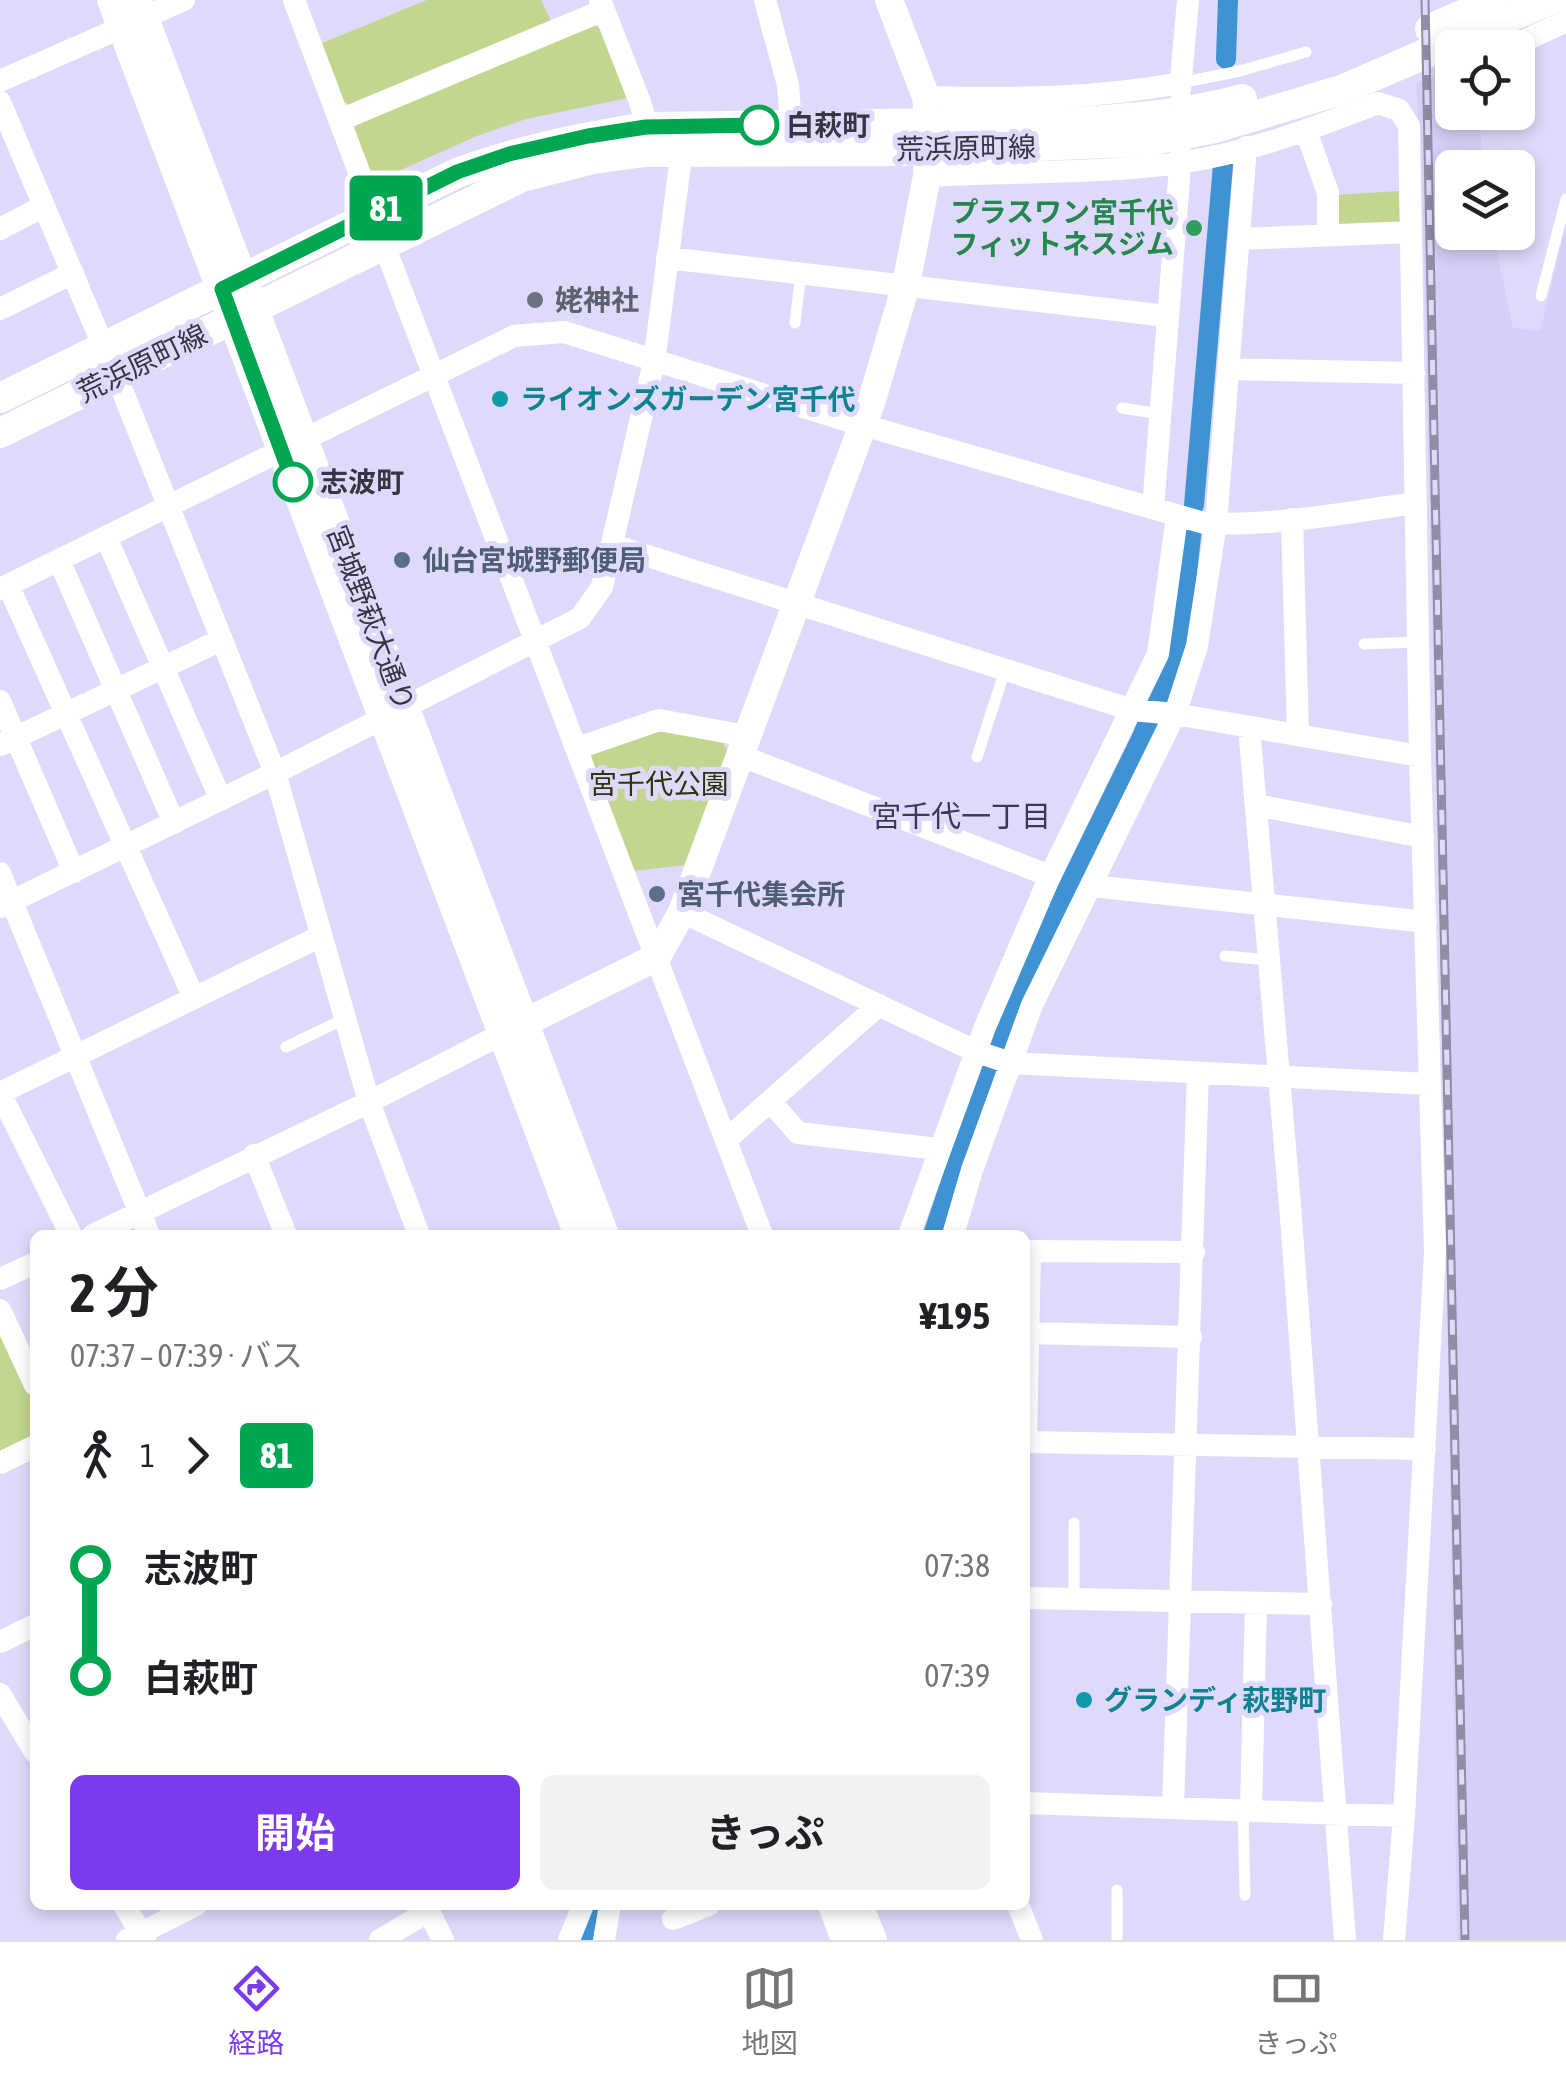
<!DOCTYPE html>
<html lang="ja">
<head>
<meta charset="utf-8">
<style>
  :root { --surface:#fff; --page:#f2f2f2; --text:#202124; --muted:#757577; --line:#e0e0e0; --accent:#7c3aed }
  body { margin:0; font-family:"Asap Condensed","Noto Sans JP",sans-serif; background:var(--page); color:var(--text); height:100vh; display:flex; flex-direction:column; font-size:38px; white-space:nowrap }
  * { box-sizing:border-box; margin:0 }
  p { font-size:32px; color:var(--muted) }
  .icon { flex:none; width:55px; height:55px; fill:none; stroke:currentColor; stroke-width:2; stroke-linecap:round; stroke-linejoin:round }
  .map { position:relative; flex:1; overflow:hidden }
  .side { position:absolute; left:30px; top:1230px; width:1000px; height:680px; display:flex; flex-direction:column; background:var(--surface); border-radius:15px; box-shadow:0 5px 15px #0003 }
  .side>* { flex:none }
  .badge { padding:0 20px; border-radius:8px; font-size:35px; line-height:65px }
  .buttons { position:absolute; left:1435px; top:30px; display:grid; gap:20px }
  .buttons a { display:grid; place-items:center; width:100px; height:100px; border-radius:15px; background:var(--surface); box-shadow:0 5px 15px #0003; font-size:50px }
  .map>.badge { position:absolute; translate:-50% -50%; box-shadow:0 0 0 5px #fff }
  .legs { display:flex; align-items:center; gap:15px; height:110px; padding:0 40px; font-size:32px }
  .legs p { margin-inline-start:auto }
  .head { display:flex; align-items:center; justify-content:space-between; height:170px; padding:0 40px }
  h1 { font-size:55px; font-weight:700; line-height:75px }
  .cta { display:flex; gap:20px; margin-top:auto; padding:20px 40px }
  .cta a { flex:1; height:115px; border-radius:15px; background:var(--accent); color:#fff; font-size:40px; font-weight:700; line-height:115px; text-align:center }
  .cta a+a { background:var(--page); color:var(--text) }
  ul { padding:0 40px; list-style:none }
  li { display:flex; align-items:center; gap:35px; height:110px; font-size:38px }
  li i { display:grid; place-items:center; width:15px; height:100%; margin:0 12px; background:currentColor }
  li i::after { content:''; width:25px; height:25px; margin:-12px; border:8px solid; border-radius:50%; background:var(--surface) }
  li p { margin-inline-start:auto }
  li:first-child i { background:linear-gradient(#0000 50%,currentColor 0) }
  li:last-child i { background:linear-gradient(currentColor 50%,#0000 0) }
  .tabs { display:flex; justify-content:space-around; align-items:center; height:140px; border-top:2px solid var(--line); background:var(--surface); font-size:28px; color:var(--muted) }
  .tabs a { display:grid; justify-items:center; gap:5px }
  .tabs .on { color:var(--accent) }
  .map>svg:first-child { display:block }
</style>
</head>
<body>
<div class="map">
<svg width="1566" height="1940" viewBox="0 0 1566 1940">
  <rect width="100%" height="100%" fill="#dfdafb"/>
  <path fill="#d6d0f8" d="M 1452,66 L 1452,112 L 1478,113 L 1484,167 L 1452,168 L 1452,232 L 1493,233 L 1513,328 L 1540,331 L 1566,226 L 1566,1940 L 1457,1940 L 1445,1162 L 1422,179 L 1416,83 Z"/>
  <path fill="#c2d68f" d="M 427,0 L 541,0 L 551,21 L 349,105 L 343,100 L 322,43 Z
    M 592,25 L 603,29 L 628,98 L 526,119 L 477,136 L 374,182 L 353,132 L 359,119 Z
    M 1399,191 L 1401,222 L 1341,229 L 1335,223 L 1336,195 Z
    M 662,726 L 721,739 L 729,753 L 687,865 L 632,871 L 591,757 L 596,747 Z
    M 0,1323 L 35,1399 L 35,1437 L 0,1454 Z"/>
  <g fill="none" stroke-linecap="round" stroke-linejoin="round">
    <path stroke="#4093d3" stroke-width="20" d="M 1226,59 L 1228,0
      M 1194,505 L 1223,165
      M 933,1235 L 1010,1006 L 1141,739 L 1179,648 L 1192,527
      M 585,1940 L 589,1905"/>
    <path stroke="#fff" stroke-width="11" d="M 1180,83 L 1240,71 L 1306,52
      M 1541,296 L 1566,199
      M 795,323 L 801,273
      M 1122,408 L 1160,414
      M 1364,644 L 1419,642
      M 977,757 L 1005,670
      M 1225,956 L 1270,960
      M 286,1047 L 344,1019
      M 1074,1599 L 1074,1523
      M 1243,1809 L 1245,1895
      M 1117,1940 L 1117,1890"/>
    <path stroke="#fff" stroke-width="22" d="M 294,0 L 375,214
      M 600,0 L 640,102 L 647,127
      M 765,0 L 788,85 L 791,124
      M 1564,0 L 1566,5
      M 1509,48 L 1566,21
      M 0,81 L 184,0
      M 1180,90 L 1188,0
      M 926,97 C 1011,99 1095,99 1180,83
      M 0,102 L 104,348
      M 340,120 L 604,10
      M 1306,131 L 1328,193 L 1328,234
      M 927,176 C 1011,171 1096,174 1180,163 C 1248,153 1314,128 1378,103 L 1399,110 L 1409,126 L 1420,756 L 1435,1252 L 1404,1816 L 1394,1940
      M 0,229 L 44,206
      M 1240,239 L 1411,232
      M 384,245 L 762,1235
      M 667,258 L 1167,316
      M 0,309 L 73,273
      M 1229,369 L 1414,373
      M 116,375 L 275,773 L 369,1102 L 419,1235
      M 1153,508 L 1181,154
      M 1292,519 L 1298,735
      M 106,537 L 221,800
      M 613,545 L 1132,710 L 1175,714 L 1420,756
      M 59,560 L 174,823
      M 8,585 L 194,998
      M 0,589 L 514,336 L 564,332 L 842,419 L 1204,523 C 1275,527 1347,512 1416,503
      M 0,701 L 74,872
      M 1249,727 L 1290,1205 L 1345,1940
      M 0,745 L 221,640
      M 578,748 L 659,720 L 746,736
      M 739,755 L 1050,876
      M 1256,805 L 1423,837
      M 0,873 L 149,1235
      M 1092,886 L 1426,922
      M 0,907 L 275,773 L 580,618 L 602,587 L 654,362 L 682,150
      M 682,912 L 975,1051 L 1010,1063 L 1428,1084
      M 770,1101 L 798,1133 L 939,1149
      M 726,1140 L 879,1005
      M 254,1155 L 286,1235
      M 71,1235 L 0,1093 L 319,937
      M 93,1235 L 369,1102 L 502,1034
      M 909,1235 L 985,1027 L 1050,876 L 1158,654 L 1177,517
      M 953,1235 L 972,1170 L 1032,1005 L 1175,714 L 1197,646 L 1216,523 L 1246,147
      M 1025,1251 L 1194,1252
      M 0,1279 L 35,1263
      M 0,1310 L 35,1385
      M 1028,1333 L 1191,1337
      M 1025,1442 L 1425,1449
      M 1026,1442 L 1030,1251
      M 0,1463 L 35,1446
      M 1025,1598 L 1321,1604
      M 0,1642 L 35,1625
      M 0,1694 L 35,1752
      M 1025,1803 L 1404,1816
      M 1173,1808 L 1198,1073
      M 1251,1809 L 1256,1603
      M 124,1905 L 145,1940
      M 426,1905 L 443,1940
      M 1018,1905 L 1032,1940
      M 673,1919 L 709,1905
      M 127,1940 L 196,1905
      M 380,1940 L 429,1911
      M 569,1940 L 583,1905
      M 604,1940 L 610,1905"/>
    <path stroke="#fff" stroke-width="28" d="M 111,0 L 578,1235
      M 138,0 L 605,1235
      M 508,1031 L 657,957 L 682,912 L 871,403 L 906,285 L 927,176 L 929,123 L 926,97 L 889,0
      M 832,1905 L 845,1940
      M 859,1905 L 873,1940"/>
    <path stroke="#fff" stroke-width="30" d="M 1430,29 L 1496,0
      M 0,398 L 457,173 C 519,150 581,137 647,127 L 1087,121 C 1139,118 1191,113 1242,99
      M 0,433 L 522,177 L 593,159 L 645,152 L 928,151 L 1148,141 L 1215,128 L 1344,89 L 1549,0"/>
    <g stroke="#908da4" stroke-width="9">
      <path id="rail" d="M 1425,0 L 1465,1940"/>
    </g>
    <use href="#rail" stroke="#dfdafb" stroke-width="5" stroke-dasharray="15" stroke-linecap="butt"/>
  </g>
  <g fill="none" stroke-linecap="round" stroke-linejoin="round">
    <g stroke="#fff" stroke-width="22">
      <path id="line-1" d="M 293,482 L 222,289 L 457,172 L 509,154 L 588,136 L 646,127 L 759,125"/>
    </g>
    <use href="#line-1" stroke="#00a651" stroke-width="15"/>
  </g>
  <g fill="#fff" stroke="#00a651" stroke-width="5">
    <circle cx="759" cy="125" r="18"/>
    <circle cx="293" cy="482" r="18"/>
  </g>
  <circle fill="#2e9e5b" stroke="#dfdafb" stroke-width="4" cx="1194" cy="228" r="10"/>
  <circle fill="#6b7280" stroke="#dfdafb" stroke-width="4" cx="535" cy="300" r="10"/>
  <g fill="#0f9aa8" stroke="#dfdafb" stroke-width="4">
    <circle cx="500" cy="399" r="10"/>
    <circle cx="1084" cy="1700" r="10"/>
  </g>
  <g fill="#5c6f8a" stroke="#dfdafb" stroke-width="4">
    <circle cx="402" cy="560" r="10"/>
    <circle cx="657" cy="894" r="10"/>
  </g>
  <g text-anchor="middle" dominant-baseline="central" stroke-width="10" stroke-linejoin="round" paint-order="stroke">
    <g font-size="28" font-weight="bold" fill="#373541" stroke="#dfdafb" text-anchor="start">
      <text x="786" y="125">白萩町</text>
      <text x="320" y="482">志波町</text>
    </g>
    <g font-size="28" fill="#373541" stroke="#dfdafb">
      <text transform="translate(966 148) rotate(-1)">荒浜原町線</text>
      <text transform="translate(142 363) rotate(-26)">荒浜原町線</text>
      <text transform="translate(371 618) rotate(69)">宮城野萩大通り</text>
    </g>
    <g font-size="28" font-weight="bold" fill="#27864d" stroke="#dfdafb" text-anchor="end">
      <text x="1174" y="212">プラスワン宮千代<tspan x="1174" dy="32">フィットネスジム</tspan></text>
    </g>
    <g font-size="28" font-weight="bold" fill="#5b616d" stroke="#dfdafb" text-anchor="start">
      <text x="555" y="300">姥神社</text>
    </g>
    <g font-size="28" font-weight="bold" fill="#0d838f" stroke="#dfdafb" text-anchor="start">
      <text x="520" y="399">ライオンズガーデン宮千代</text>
      <text x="1104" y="1700">グランディ萩野町</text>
    </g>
    <g font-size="28" font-weight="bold" fill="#4e5e75" stroke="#dfdafb" text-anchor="start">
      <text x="422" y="560">仙台宮城野郵便局</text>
      <text x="677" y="894">宮千代集会所</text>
    </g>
    <g font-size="28" fill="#2b350c" stroke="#dfdafb">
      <text x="659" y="784">宮千代公園</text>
    </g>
    <g font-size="30" fill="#3d3852" stroke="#dfdafb">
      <text x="961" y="816">宮千代一丁目</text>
    </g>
  </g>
</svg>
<div class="buttons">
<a><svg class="icon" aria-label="locate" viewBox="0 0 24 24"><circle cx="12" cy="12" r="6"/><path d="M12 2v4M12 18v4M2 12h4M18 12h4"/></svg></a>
<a><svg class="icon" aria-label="layers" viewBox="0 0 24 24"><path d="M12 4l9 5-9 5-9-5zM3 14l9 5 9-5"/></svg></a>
</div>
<b class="badge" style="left:386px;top:208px;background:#00a651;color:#fff">81</b>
<section class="side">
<div class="head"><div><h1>2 分</h1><p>07:37 – 07:39 · バス</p></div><b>¥195</b></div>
<div class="legs"><svg class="icon" aria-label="walk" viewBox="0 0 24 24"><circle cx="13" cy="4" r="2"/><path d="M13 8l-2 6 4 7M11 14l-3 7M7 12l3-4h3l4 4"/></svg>1<svg class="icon" aria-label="forward" viewBox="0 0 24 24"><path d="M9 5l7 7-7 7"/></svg><b class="badge" style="background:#00a651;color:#fff">81</b></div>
<ul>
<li><i style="color:#00a651"></i><b>志波町</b><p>07:38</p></li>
<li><i style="color:#00a651"></i><b>白萩町</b><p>07:39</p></li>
</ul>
<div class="cta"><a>開始</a><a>きっぷ</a></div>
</section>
</div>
<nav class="tabs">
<a class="on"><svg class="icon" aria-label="directions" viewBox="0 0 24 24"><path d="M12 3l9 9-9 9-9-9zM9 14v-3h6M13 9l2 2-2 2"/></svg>経路</a>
<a><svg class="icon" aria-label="map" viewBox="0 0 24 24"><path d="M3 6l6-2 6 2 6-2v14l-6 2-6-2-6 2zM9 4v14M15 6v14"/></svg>地図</a>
<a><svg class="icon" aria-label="tickets" viewBox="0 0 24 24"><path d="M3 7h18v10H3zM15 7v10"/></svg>きっぷ</a>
</nav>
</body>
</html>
